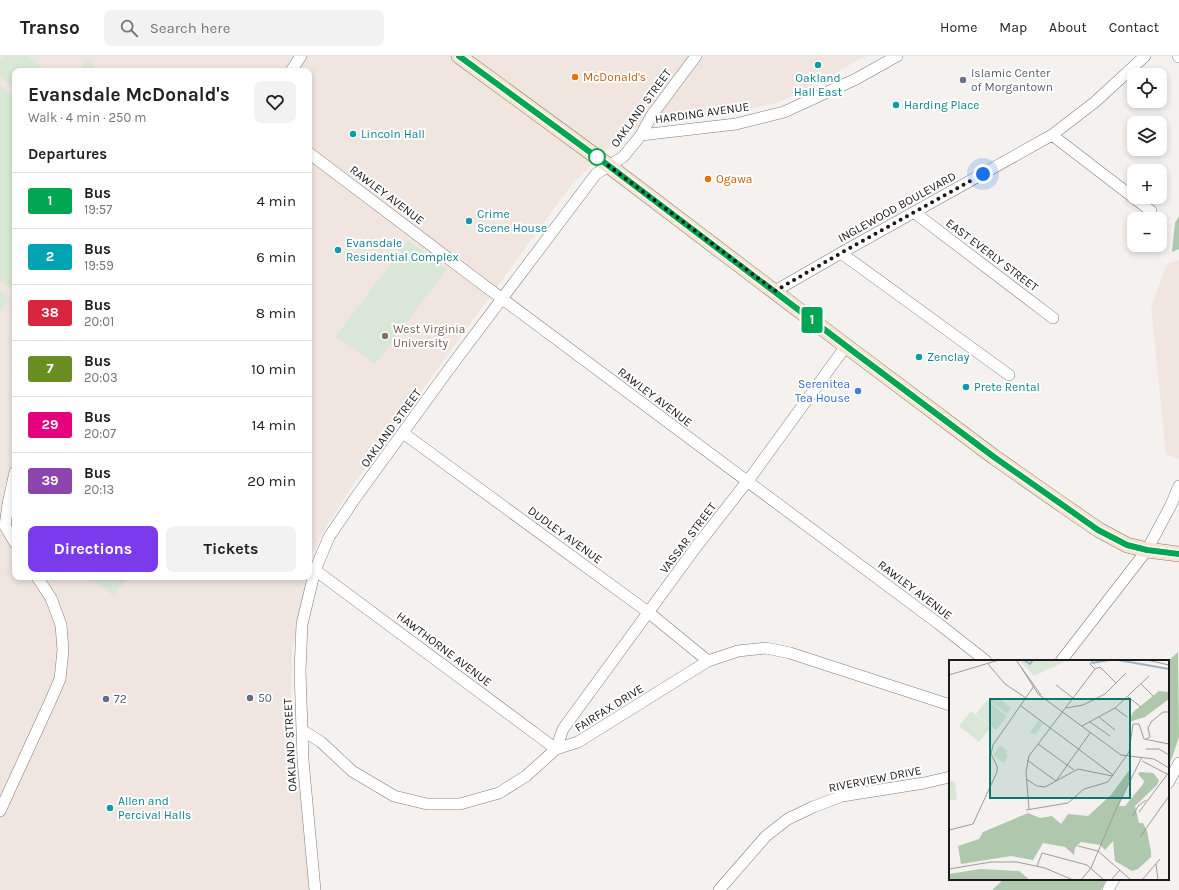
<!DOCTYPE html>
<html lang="en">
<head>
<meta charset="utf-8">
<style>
  :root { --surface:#fff; --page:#f2f2f2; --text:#222; --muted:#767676; --line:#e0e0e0; --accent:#7c3aed }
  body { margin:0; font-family:Karla,sans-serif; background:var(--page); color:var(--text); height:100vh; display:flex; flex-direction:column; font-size:15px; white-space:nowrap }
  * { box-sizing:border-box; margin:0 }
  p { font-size:13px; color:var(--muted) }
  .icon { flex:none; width:22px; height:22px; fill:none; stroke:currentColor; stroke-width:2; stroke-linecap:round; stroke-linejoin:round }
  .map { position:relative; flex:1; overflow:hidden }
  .side { position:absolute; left:12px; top:12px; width:300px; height:512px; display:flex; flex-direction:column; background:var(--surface); border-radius:8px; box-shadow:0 2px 6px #0003 }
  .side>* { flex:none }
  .badge { padding:0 8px; border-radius:3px; font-size:14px; line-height:26px }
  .controls { position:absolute; left:1127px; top:12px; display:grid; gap:8px }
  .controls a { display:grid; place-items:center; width:40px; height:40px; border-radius:8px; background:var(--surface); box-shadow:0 2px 6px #0003; font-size:20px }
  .you { position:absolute; width:20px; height:20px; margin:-10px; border:3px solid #fff; border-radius:50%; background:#1a73e8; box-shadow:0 0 0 6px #1a73e833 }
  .map>.badge { position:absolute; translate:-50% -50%; box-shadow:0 0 0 2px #fff }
  h2 { padding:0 16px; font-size:15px; line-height:36px }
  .round { display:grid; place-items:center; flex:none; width:42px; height:42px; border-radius:8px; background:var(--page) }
  .overview { display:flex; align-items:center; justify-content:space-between; height:68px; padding:0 16px }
  h1 { font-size:19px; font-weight:700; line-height:30px }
  .button { display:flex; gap:8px; margin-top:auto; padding:8px 16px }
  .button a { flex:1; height:46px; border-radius:8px; background:var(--accent); color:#fff; font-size:16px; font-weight:700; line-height:46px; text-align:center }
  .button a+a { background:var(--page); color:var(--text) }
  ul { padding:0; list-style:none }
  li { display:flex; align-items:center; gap:12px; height:56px; padding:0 16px; border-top:1px solid var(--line) }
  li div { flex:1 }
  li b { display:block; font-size:15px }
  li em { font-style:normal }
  li .badge { min-width:44px; font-weight:700; text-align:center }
  header { display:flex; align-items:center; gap:24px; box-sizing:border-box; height:56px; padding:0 20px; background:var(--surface); border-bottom:1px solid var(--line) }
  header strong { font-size:19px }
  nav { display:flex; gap:22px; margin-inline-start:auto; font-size:14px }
  .search { width:280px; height:36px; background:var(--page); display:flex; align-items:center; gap:10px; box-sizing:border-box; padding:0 14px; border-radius:8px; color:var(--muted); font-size:15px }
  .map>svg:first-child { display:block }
</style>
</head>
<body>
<header>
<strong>Transo</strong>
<div class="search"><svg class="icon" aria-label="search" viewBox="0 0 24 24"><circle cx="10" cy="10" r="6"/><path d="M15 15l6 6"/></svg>Search here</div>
<nav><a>Home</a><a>Map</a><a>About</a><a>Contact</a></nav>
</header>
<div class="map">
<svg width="1179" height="834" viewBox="0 0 1179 834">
  <rect width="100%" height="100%" fill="#f5f1ef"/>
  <path fill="#f0e5df" d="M 0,0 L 865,0 L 834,18 L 780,46 L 690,65 L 627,73 L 569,132 L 354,428 L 323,476 L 311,500 L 309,512 L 309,15 L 15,15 L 15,521 L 307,521 L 292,594 L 291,650 L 296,694 L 309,834 L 0,834 Z
    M 1179,204 L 1179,403 L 1166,398 L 1151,252 L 1166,209 Z"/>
  <path fill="#d8e7d6" d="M 4,0 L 28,0 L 47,15 L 15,15 L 15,32 L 0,20 L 0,4 Z
    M 87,4 L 100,15 L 78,15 Z
    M 0,30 L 15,42 L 15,236 L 0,224 Z
    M 408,185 L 447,213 L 375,308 L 336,280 Z
    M 0,235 L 10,243 L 0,255 Z
    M 89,521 L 128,521 L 114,540 Z"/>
  <path fill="#afc7ac" d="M 1179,160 L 1179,193 L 1172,196 L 1175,167 Z
    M 1178,596 L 1179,681 L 1172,702 L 1168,710 L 1168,605 Z
    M 1004,823 L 1107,823 L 1101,834 L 992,834 Z"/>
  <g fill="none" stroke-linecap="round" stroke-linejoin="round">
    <g stroke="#7f7c7a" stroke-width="12">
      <path id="street" d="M 1178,0 L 1179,1
        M 291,15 L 301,0
        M 641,79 L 736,68 L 784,56 L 856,23 L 897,0
        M 1052,79 L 1151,155
        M 309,97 L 473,221 L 939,568 L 986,605
        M 915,157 L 1053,262
        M 841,197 L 1009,319
        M 775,235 L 841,197 L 1052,79 L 1095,46 L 1145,0
        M 403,377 L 648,556 L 708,605
        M 15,416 L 8,448 L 5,470 L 15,487
        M 315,514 L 556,693 L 563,673 L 696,491 L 753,418 L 846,290
        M 1061,605 L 1147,494 L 1171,449 L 1179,430
        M 302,674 L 321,686 L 352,715 L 394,740 L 427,748 L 460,748 L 499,737 L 526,720 L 556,693 L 578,686 L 708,605 L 738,595 L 766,592 L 790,597 L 950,649
        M 1168,727 L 1179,707
        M 0,755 L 50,646 L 60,623 L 63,594 L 61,569 L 51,542 L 37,521
        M 315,834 L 303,704 L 300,615 L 302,568 L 315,514 L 329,481 L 356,441 L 452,309 L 596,118 L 623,101 L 641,79 L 652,59 L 696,0
        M 719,834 L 766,780 L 788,763 L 813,751 L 842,740 L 924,727 L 950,721
        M 1108,834 L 1114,823"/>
    </g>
    <g stroke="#7f7c7a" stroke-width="16">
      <path id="secondary" d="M 459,0 L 609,110 L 846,290 L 994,401 L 1064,450 L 1099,474 L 1127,489 L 1147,494 L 1179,498"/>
    </g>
    <use href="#street" stroke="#fff" stroke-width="11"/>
    <use href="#secondary" stroke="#fae4ce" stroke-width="15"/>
  </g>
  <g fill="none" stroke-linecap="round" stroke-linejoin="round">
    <g stroke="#fff" stroke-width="9">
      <path id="line" d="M 459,0 L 609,110 L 858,299 L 994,401 L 1064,450 L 1098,474 L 1127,489 L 1147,494 L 1179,498"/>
    </g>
    <use href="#line" stroke="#00a651" stroke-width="6"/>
    <path stroke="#1b1919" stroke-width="4" stroke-dasharray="0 7.2" d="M 597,101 L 775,235 L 841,197 L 983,118"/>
  </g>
  <g fill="#0f9aa8" stroke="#fff" stroke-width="1.5">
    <circle cx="818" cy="9" r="4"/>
    <circle cx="896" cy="49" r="4"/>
    <circle cx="353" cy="78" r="4"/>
    <circle cx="469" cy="165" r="4"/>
    <circle cx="338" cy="194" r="4"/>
    <circle cx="919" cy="301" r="4"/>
    <circle cx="966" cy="331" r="4"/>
    <circle cx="110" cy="752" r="4"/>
  </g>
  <g fill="#e8710a" stroke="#fff" stroke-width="1.5">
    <circle cx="575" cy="21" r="4"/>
    <circle cx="708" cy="123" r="4"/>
  </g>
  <circle fill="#6b7280" stroke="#fff" stroke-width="1.5" cx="963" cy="24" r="4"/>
  <circle fill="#fff" stroke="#00a651" stroke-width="2" cx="597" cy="101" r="8"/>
  <circle fill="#8d6e63" stroke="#fff" stroke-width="1.5" cx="385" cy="280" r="4"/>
  <circle fill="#3f7fe0" stroke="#fff" stroke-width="1.5" cx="858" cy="335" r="4"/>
  <g fill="#5c6f8a" stroke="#fff" stroke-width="1.5">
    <circle cx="250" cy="642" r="4"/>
    <circle cx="106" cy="643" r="4"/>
  </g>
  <g text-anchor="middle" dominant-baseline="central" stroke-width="4" stroke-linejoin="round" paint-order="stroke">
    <g font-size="12" fill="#5b616d" stroke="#fff" text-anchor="start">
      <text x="971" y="17">Islamic Center<tspan x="971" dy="14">of Morgantown</tspan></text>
    </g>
    <g font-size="12" fill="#c56008" stroke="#fff" text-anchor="start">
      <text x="583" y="21">McDonald's</text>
      <text x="716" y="123">Ogawa</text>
    </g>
    <g font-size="12" fill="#0d838f" stroke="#fff" text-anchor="start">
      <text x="818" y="22" text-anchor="middle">Oakland<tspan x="818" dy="14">Hall East</tspan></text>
      <text x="904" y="49">Harding Place</text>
      <text x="361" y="78">Lincoln Hall</text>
      <text x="477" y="158">Crime<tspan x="477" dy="14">Scene House</tspan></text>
      <text x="346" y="187">Evansdale<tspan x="346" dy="14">Residential Complex</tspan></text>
      <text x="927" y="301">Zenclay</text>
      <text x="974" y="331">Prete Rental</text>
      <text x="118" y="745">Allen and<tspan x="118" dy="14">Percival Halls</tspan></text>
    </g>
    <g font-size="12" fill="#1b1919" stroke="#fff">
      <text transform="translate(641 52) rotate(-54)">OAKLAND STREET</text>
      <text transform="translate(702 57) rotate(-8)">HARDING AVENUE</text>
      <text transform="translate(387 139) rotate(37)">RAWLEY AVENUE</text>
      <text transform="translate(897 151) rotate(-29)">INGLEWOOD BOULEVARD</text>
      <text transform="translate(992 199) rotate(37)">EAST EVERLY STREET</text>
      <text transform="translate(655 341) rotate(37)">RAWLEY AVENUE</text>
      <text transform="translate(391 372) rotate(-54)">OAKLAND STREET</text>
      <text transform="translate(565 479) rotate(36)">DUDLEY AVENUE</text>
      <text transform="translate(688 482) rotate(-53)">VASSAR STREET</text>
      <text transform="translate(915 534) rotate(37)">RAWLEY AVENUE</text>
      <text transform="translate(444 593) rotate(37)">HAWTHORNE AVENUE</text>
      <text transform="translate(609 652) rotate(-32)">FAIRFAX DRIVE</text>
      <text transform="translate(290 689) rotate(-93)">OAKLAND STREET</text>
      <text transform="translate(875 723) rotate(-11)">RIVERVIEW DRIVE</text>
    </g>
    <g font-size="12" fill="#785e54" stroke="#fff" text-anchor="start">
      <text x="393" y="273">West Virginia<tspan x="393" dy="14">University</tspan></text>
    </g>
    <g font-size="12" fill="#366cbe" stroke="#fff" text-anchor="end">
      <text x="850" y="328">Serenitea<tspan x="850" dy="14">Tea House</tspan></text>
    </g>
    <g font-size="12" fill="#4e5e75" stroke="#fff" text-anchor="start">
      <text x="258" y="642">50</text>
      <text x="114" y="643">72</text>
    </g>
  </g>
  <g transform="translate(949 604)">
    <rect width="220" height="220" fill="#f5f1ef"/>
    <path d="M 70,0 L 115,0 L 115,2 L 85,16 ZM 43,37 L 49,42 L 51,39 L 62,48 L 58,54 L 40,40 ZM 38,40 L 58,56 L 47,70 L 27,54 ZM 22,51 L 42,67 L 30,82 L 10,66 ZM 90,60 L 94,64 L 86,75 L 81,72 ZM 51,85 L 58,91 L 56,94 L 59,96 L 55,103 L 44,95 ZM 0,120 L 6,122 L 8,140 L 0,140 Z" fill="#d8e7d6"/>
    <path d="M 210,31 L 219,32 L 220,39 L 196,57 L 180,62 L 184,52 ZM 181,109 L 182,116 L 170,146 L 176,146 L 194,124 L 195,121 L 189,114 L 191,112 L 204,113 L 210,120 L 208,125 L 186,146 L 190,163 L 194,163 L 198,171 L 202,192 L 202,197 L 189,209 L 183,211 L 166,201 L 164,181 L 156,190 L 151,185 L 132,182 L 126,188 L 125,195 L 116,187 L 94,183 L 84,200 L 62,196 L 12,204 L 9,186 L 30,179 L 34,172 L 79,153 L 91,158 L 103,156 L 112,164 L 119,154 L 139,156 L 162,135 ZM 31,209 L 70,211 L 81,220 L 0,220 L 0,214 Z" fill="#afc7ac"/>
    <path fill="none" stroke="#99b5cc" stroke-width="2" d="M 75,0 L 81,4 L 84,0M 169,0 L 220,9M 143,3 L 160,0"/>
    <path fill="none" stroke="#9e9b99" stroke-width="1" d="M 67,0 L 92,35M 198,0 L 220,5M 39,4 L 56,24 L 77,38M 72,7 L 89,34 L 172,95 L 205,99 L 220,108M 146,9 L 151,7 L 167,23M 0,15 L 50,0M 192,24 L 204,36M 107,25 L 124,38M 179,37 L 192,47M 72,46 L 164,115M 117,48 L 134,45 L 156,34 L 177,13M 166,48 L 178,57M 150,57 L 166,70M 141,62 L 161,76M 133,66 L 166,48 L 200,16M 197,79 L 201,77 L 199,68 L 202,62 L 214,52 L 220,52M 89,84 L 125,110M 197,89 L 210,89 L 220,95M 78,100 L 107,121 L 141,73M 193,101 L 218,114M 77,119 L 88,126 L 96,127 L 129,109 L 163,116M 80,149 L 77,112 L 80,96 L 146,9 L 141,4 L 144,0M 77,150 L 119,143 L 135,129 L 159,122 L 180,92 L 184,64 L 190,64 L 195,79 L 220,84M 190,152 L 220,112M 184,156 L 189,146 L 197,140M 0,170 L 24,164 L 48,112 L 48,106 L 42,94 L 44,85 L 85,26M 191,177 L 220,136M 129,186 L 149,191 L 182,220M 207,204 L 209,220M 88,206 L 93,193 L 138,205 L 155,220M 0,209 L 42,202 L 68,202 L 96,208 L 124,220M 132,220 L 142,208 L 168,147 L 193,97M 162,220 L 171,210M 193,220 L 211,199"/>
    <path fill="#0f766e" fill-opacity="0.15" stroke="#0f766e" stroke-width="2" d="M 41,39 L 181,39 L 181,138 L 41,138 Z"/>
    <rect width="220" height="220" fill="none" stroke="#1b1919" stroke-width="2"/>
  </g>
</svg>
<div class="controls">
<a><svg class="icon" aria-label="locate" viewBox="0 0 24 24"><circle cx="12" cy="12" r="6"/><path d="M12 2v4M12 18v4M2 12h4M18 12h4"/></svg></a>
<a><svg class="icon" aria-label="layers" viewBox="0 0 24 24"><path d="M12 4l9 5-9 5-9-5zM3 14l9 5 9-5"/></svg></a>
<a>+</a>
<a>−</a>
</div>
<div class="you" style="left:983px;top:118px"></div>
<b class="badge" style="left:812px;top:264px;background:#00a651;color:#fff">1</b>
<section class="side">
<div class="overview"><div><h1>Evansdale McDonald's</h1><p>Walk · 4 min · 250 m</p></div><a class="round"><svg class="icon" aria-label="heart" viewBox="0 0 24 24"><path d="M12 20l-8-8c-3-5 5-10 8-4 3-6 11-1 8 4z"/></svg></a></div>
<h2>Departures</h2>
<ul>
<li><span class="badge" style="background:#00a651;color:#fff">1</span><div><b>Bus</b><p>19:57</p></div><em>4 min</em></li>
<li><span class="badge" style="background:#00a3b4;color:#fff">2</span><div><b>Bus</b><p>19:59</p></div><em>6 min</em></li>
<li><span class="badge" style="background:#d7263d;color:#fff">38</span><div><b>Bus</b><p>20:01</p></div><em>8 min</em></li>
<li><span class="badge" style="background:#6b8e23;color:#fff">7</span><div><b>Bus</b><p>20:03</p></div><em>10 min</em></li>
<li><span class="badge" style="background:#e6007e;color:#fff">29</span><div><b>Bus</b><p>20:07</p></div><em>14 min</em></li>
<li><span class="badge" style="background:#8e44ad;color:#fff">39</span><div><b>Bus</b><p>20:13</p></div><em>20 min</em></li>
</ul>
<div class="button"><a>Directions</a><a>Tickets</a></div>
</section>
</div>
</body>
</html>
